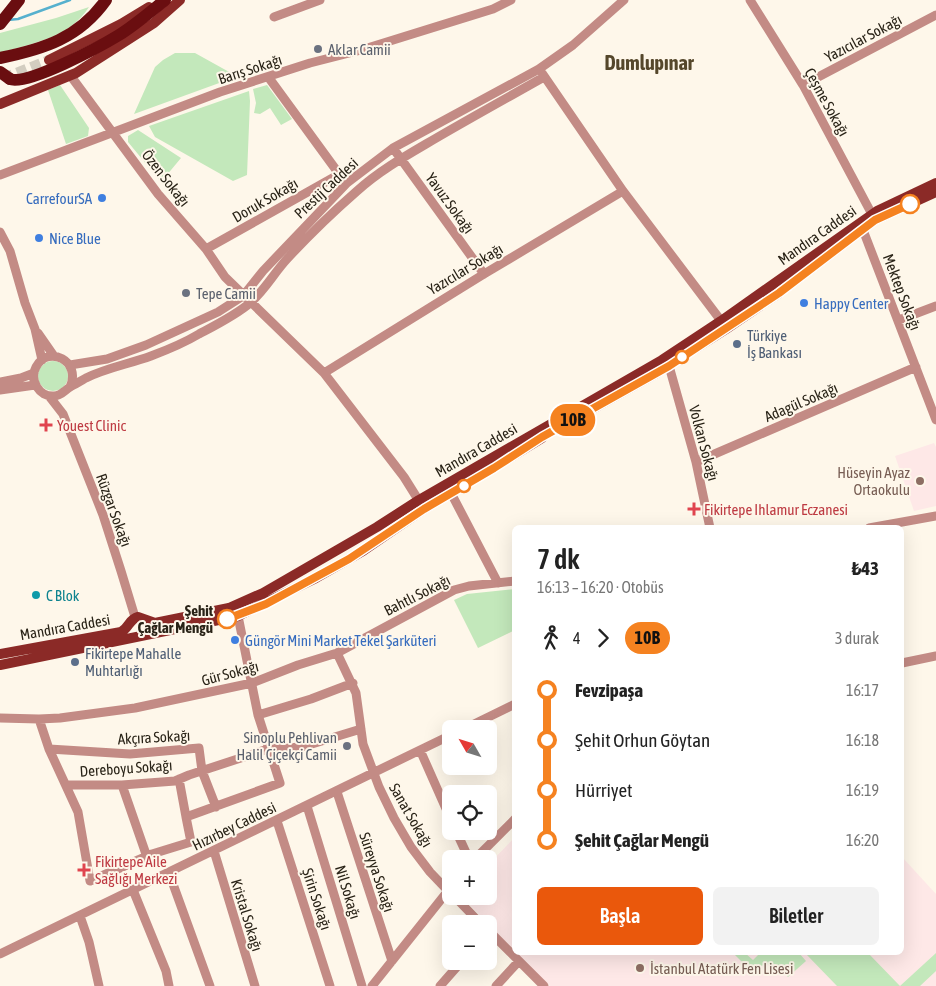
<!DOCTYPE html>
<html lang="tr">
<head>
<meta charset="utf-8">
<style>
  :root { --surface:#fff; --page:#f2f2f2; --text:#222; --muted:#767676; --accent:#ea580c }
  body { margin:0; font-family:"Asap Condensed",sans-serif; background:var(--page); color:var(--text); height:100vh; display:flex; flex-direction:column; font-size:19px; white-space:nowrap }
  * { box-sizing:border-box; margin:0 }
  p { font-size:16px; color:var(--muted) }
  .icon { flex:none; width:28px; height:28px; fill:none; stroke:currentColor; stroke-width:2; stroke-linecap:round; stroke-linejoin:round }
  .map { position:relative; flex:1; overflow:hidden }
  .side { position:absolute; left:512px; top:525px; width:392px; height:430px; display:flex; flex-direction:column; background:var(--surface); border-radius:8px; box-shadow:0 5px 20px #0002 }
  .side>* { flex:none }
  .badge { padding:0 10px; border-radius:16px; font-size:18px; line-height:32px }
  .needle { width:32px; rotate:309deg }
  .buttons { position:absolute; left:442px; top:720px; display:grid; gap:10px }
  .buttons a { display:grid; place-items:center; width:55px; height:55px; border-radius:8px; background:var(--surface); box-shadow:0 5px 20px #0002; font-size:25px }
  .map>.badge { position:absolute; translate:-50% -50%; box-shadow:0 0 0 2px #fff }
  .legs { display:flex; align-items:center; gap:8px; height:55px; padding:0 25px; font-size:16px }
  .legs p { margin-inline-start:auto }
  .head { display:flex; align-items:center; justify-content:space-between; height:85px; padding:0 25px }
  h1 { font-size:28px; font-weight:600; line-height:38px }
  .primary-button { display:flex; gap:10px; margin-top:auto; padding:10px 25px }
  .primary-button a { flex:1; height:58px; border-radius:8px; background:var(--accent); color:#fff; font-size:20px; font-weight:600; line-height:58px; text-align:center }
  .primary-button a+a { background:var(--page); color:var(--text) }
  ul { padding:0 25px; list-style:none }
  li { display:flex; align-items:center; gap:18px; height:50px; font-size:19px }
  li i { display:grid; place-items:center; width:8px; height:100%; margin:0 6px; background:currentColor }
  li i::after { content:''; width:12px; height:12px; margin:-6px; border:4px solid; border-radius:50%; background:var(--surface) }
  li p { margin-inline-start:auto }
  li:first-child i { background:linear-gradient(#0000 50%,currentColor 0) }
  li:last-child i { background:linear-gradient(currentColor 50%,#0000 0) }
  .map>svg:first-child { display:block }
</style>
</head>
<body>
<div class="map">
<svg width="936" height="986" viewBox="0 0 936 986">
  <rect width="100%" height="100%" fill="#fef7ea"/>
  <path fill="#fee8e7" d="M 934,443 L 936,447 L 936,506 L 914,511 L 895,456 Z
    M 515,837 L 515,951 L 461,896 L 489,896 L 489,864 Z
    M 903,858 L 936,894 L 936,986 L 550,986 L 517,953 L 902,952 Z"/>
  <path fill="#c3e8bb" d="M 89,7 C 68,39 34,42 0,53 L 0,33 L 56,18 Z
    M 175,53 L 195,53 L 231,73 L 233,78 L 134,114 L 155,67 L 163,60 Z
    M 60,85 L 89,128 L 88,136 L 66,144 L 48,90 Z
    M 267,85 L 292,119 L 281,125 L 270,108 L 260,114 L 254,113 L 256,103 L 253,89 Z
    M 249,91 L 250,101 L 247,175 L 233,181 L 155,137 L 149,126 Z
    M 138,130 L 181,158 L 161,182 L 128,142 L 128,136 Z
    M38 376a15 15 0 1 1 30 0a15 15 0 1 1-30 0Z
    M 515,589 L 515,630 L 478,648 L 454,600 L 467,594 Z
    M 733,953 L 745,953 L 753,960 L 760,953 L 799,953 L 806,961 L 788,977 L 776,964 L 763,965 L 754,974 Z
    M 805,953 L 868,953 L 900,986 L 936,953 L 936,971 L 920,986 L 837,986 Z"/>
  <g fill="none" stroke-linecap="round" stroke-linejoin="round">
    <path stroke="#56b1ce" stroke-width="2.5" d="M 8,20 L 18,19 L 70,0"/>
    <path stroke="#d3cdc0" stroke-width="10" stroke-dasharray="10 5" stroke-linecap="butt" d="M 3,78 L 49,60"/>
    <path stroke="#c38b85" stroke-width="9" d="M 750,0 L 803,85 L 875,220
      M 274,17 L 320,0
      M 542,73 L 623,191 L 725,326
      M 70,75 L 158,194 L 206,249 L 225,277 L 324,373 L 404,477 L 424,509
      M 269,78 L 342,178
      M 803,85 L 936,15
      M 393,148 L 484,274
      M 0,175 L 220,92 L 310,63 L 361,50 L 493,9 L 511,0
      M 863,230 L 936,420
      M 0,232 L 10,251 L 25,303 L 35,329 L 42,360
      M 206,249 L 338,175
      M 899,320 L 936,306
      M 38,333 L 54,356
      M 70,365 L 107,359 L 146,345 L 218,312 L 243,296 L 263,271 L 347,183 L 393,148 L 539,69 L 573,45 L 624,0
      M 669,366 L 696,462 L 710,528
      M 324,373 L 484,274 L 623,191
      M 0,382 L 21,378 L 34,373
      M 70,387 C 82,361 48,344 36,367 C 29,380 39,397 54,396 C 61,396 64,391 70,387 C 75,384 81,381 86,378 C 106,368 129,364 151,356 C 167,350 184,343 199,334 C 216,325 236,315 250,303 C 265,290 274,273 287,259 C 309,235 333,212 357,191 C 378,172 402,158 426,144 C 465,121 505,99 544,77
      M 0,390 L 35,385
      M 49,396 L 63,414 L 103,515 L 121,571 L 135,617
      M 696,462 L 916,367
      M 451,493 L 498,583
      M 869,528 L 936,516
      M 337,653 L 356,693 L 363,744 L 379,787 L 394,818 L 411,847 L 430,872 L 451,894
      M 902,663 L 936,656
      M 258,715 L 311,699 L 353,683
      M 0,718 L 39,719 L 60,718 L 135,708 L 252,683 L 298,665 L 337,653 L 454,590 L 469,586 L 515,581
      M 39,719 L 49,749 L 78,812 L 90,881 L 152,854 L 191,842 L 186,817 L 280,783 L 258,715 L 238,616
      M 464,729 L 515,704
      M 49,749 L 130,754 L 199,748 L 202,771 L 216,807
      M 420,750 L 451,820
      M 179,779 L 186,817
      M 66,785 L 122,785 L 175,781 L 189,775 L 268,749 L 302,747 L 361,729
      M 122,785 L 147,857
      M 337,792 L 392,961
      M 307,806 L 362,986
      M 277,821 L 330,986
      M 456,831 L 469,859
      M 214,851 L 255,986
      M 475,859 L 515,819
      M 169,873 L 210,986
      M 133,890 L 166,971 L 169,986
      M 454,896 L 481,924
      M 80,916 L 89,942 L 99,986
      M 489,931 L 544,986
      M 0,954 L 451,735
      M 372,986 L 451,887
      M 440,986 L 462,961
      M 496,986 L 519,961"/>
    <path stroke="#8b2a27" stroke-width="10" d="M 49,60 L 121,24 L 149,7
      M 0,104 L 76,73 L 154,23 L 180,0
      M 589,411 L 655,374 L 726,329 L 779,293 L 875,220 L 936,192
      M 0,654 L 121,632 C 129,628 129,619 138,617 L 155,623 L 229,608 L 263,593 L 377,527 L 419,500 L 662,360 L 721,321 L 877,211 L 936,183
      M 0,665 L 238,616 L 316,578 L 363,551 L 424,509 L 493,468 L 542,438"/>
    <path stroke="#6a0e10" stroke-width="12" d="M 0,24 L 19,0
      M 0,58 C 44,49 79,38 106,0
      M 10,79 C 27,86 101,46 119,35 C 135,25 150,12 165,0"/>
    <path stroke="#6a0e10" stroke-width="12" d="M 0,72 L 10,79"/>
  </g>
  <g fill="none" stroke-linecap="round" stroke-linejoin="round">
    <g stroke="#fff" stroke-width="11">
      <path id="line-1" d="M 227,619 L 266,604 L 349,559 L 424,509 L 494,468 L 542,437 L 669,366 L 779,293 L 875,220 L 910,204"/>
    </g>
    <use href="#line-1" stroke="#f58220" stroke-width="8"/>
  </g>
  <g fill="#6b7280" stroke="#fef7ea" stroke-width="2">
    <circle cx="318" cy="49" r="5"/>
    <circle cx="186" cy="293" r="5"/>
    <circle cx="347" cy="746" r="5"/>
  </g>
  <g fill="#3f7fe0" stroke="#fef7ea" stroke-width="2">
    <circle cx="102" cy="198" r="5"/>
    <circle cx="39" cy="238" r="5"/>
    <circle cx="804" cy="303" r="5"/>
    <circle cx="235" cy="640" r="5"/>
  </g>
  <g fill="#fff" stroke="#f58220" stroke-width="2.5">
    <circle cx="910" cy="204" r="9"/>
    <circle cx="682" cy="357" r="6"/>
    <circle cx="464" cy="486" r="6"/>
    <circle cx="227" cy="619" r="9"/>
  </g>
  <g fill="#5c6f8a" stroke="#fef7ea" stroke-width="2">
    <circle cx="737" cy="344" r="5"/>
    <circle cx="75" cy="662" r="5"/>
  </g>
  <g fill="#e0444e" stroke="#fef7ea" stroke-width="2">
    <path d="M43.5 417.5h5v5h5v5h-5v5h-5v-5h-5v-5h5z"/>
    <path d="M691.5 501.5h5v5h5v5h-5v5h-5v-5h-5v-5h5z"/>
    <path d="M81.5 862.5h5v5h5v5h-5v5h-5v-5h-5v-5h5z"/>
  </g>
  <g fill="#8d6e63" stroke="#fef7ea" stroke-width="2">
    <circle cx="920" cy="481" r="5"/>
    <circle cx="640" cy="968" r="5"/>
  </g>
  <circle fill="#0f9aa8" stroke="#fef7ea" stroke-width="2" cx="36" cy="595" r="5"/>
  <g text-anchor="middle" dominant-baseline="central" stroke-width="4" stroke-linejoin="round" paint-order="stroke">
    <g font-size="15" fill="#292317" stroke="#fef7ea">
      <text transform="translate(863 38) rotate(-28)">Yazıcılar Sokağı</text>
      <text transform="translate(250 69) rotate(-18)">Barış Sokağı</text>
      <text transform="translate(827 102) rotate(61)">Çeşme Sokağı</text>
      <text transform="translate(166 178) rotate(52)">Özen Sokağı</text>
      <text transform="translate(326 188) rotate(-43)">Prestij Caddesi</text>
      <text transform="translate(265 200) rotate(-30)">Doruk Sokağı</text>
      <text transform="translate(450 203) rotate(54)">Yavuz Sokağı</text>
      <text transform="translate(817 235) rotate(-35)">Mandıra Caddesi</text>
      <text transform="translate(465 269) rotate(-31)">Yazıcılar Sokağı</text>
      <text transform="translate(902 292) rotate(69)">Mektep Sokağı</text>
      <text transform="translate(801 402) rotate(-23)">Adagül Sokağı</text>
      <text transform="translate(704 443) rotate(75)">Volkan Sokağı</text>
      <text transform="translate(476 450) rotate(-30)">Mandıra Caddesi</text>
      <text transform="translate(114 510) rotate(70)">Rüzgar Sokağı</text>
      <text transform="translate(417 595) rotate(-27)">Bahtlı Sokağı</text>
      <text transform="translate(65 627) rotate(-10)">Mandıra Caddesi</text>
      <text transform="translate(230 673) rotate(-15)">Gür Sokağı</text>
      <text transform="translate(154 737) rotate(-3)">Akçıra Sokağı</text>
      <text transform="translate(126 768) rotate(-4)">Dereboyu Sokağı</text>
      <text transform="translate(411 815) rotate(60)">Sanat Sokağı</text>
      <text transform="translate(234 826) rotate(-26)">Hızırbey Caddesi</text>
      <text transform="translate(377 872) rotate(72)">Süreyya Sokağı</text>
      <text transform="translate(348 892) rotate(73)">Nil Sokağı</text>
      <text transform="translate(317 899) rotate(72)">Şirin Sokağı</text>
      <text transform="translate(247 915) rotate(73)">Kristal Sokağı</text>
    </g>
    <g font-size="15" fill="#5b616d" stroke="#fef7ea" text-anchor="start">
      <text x="328" y="49">Aklar Camii</text>
      <text x="196" y="293">Tepe Camii</text>
      <text x="337" y="737" text-anchor="end">Sinoplu Pehlivan<tspan x="337" dy="17">Halil Çiçekçi Camii</tspan></text>
    </g>
    <g font-size="15" fill="#366cbe" stroke="#fef7ea" text-anchor="start">
      <text x="92" y="198" text-anchor="end">CarrefourSA</text>
      <text x="49" y="238">Nice Blue</text>
      <text x="814" y="303">Happy Center</text>
      <text x="245" y="640">Güngör Mini Market Tekel Şarküteri</text>
    </g>
    <g font-size="15" fill="#4e5e75" stroke="#fef7ea" text-anchor="start">
      <text x="747" y="335">Türkiye<tspan x="747" dy="17">İş Bankası</tspan></text>
      <text x="85" y="653">Fikirtepe Mahalle<tspan x="85" dy="17">Muhtarlığı</tspan></text>
    </g>
    <g font-size="15" fill="#be3a42" stroke="#fef7ea" text-anchor="start">
      <text x="57" y="425">Youest Clinic</text>
      <text x="704" y="509">Fikirtepe Ihlamur Eczanesi</text>
      <text x="95" y="861">Fikirtepe Aile<tspan x="95" dy="17">Sağlığı Merkezi</tspan></text>
    </g>
    <g font-size="15" fill="#785e54" stroke="#fef7ea" text-anchor="end">
      <text x="910" y="472">Hüseyin Ayaz<tspan x="910" dy="17">Ortaokulu</tspan></text>
      <text x="650" y="968" text-anchor="start">İstanbul Atatürk Fen Lisesi</text>
    </g>
    <g font-size="15" fill="#0d838f" stroke="#fef7ea" text-anchor="start">
      <text x="46" y="595">C Blok</text>
    </g>
    <g font-size="15" font-weight="bold" fill="#292317" stroke="#fef7ea" text-anchor="end">
      <text x="213" y="610">Şehit<tspan x="213" dy="17">Çağlar Mengü</tspan></text>
    </g>
    <g font-size="20" font-weight="bold" fill="#55472b" stroke="#fef7ea">
      <text x="649" y="62">Dumlupınar</text>
    </g>
  </g>
</svg>
<div class="buttons">
<a><svg class="needle" viewBox="-14 -14 28 28"><path d="M0-13l5 13h-10z" fill="#e53935"/><path d="M0 13l5-13h-10z" fill="#767676"/></svg></a>
<a><svg class="icon" aria-label="locate" viewBox="0 0 24 24"><circle cx="12" cy="12" r="6"/><path d="M12 2v4M12 18v4M2 12h4M18 12h4"/></svg></a>
<a>+</a>
<a>−</a>
</div>
<b class="badge" style="left:573px;top:420px;background:#f58220;color:#111">10B</b>
<section class="side">
<div class="head"><div><h1>7 dk</h1><p>16:13 – 16:20 · Otobüs</p></div><b>₺43</b></div>
<div class="legs"><svg class="icon" aria-label="walk" viewBox="0 0 24 24"><circle cx="13" cy="4" r="2"/><path d="M13 8l-2 6 4 7M11 14l-3 7M7 12l3-4h3l4 4"/></svg>4<svg class="icon" aria-label="forward" viewBox="0 0 24 24"><path d="M9 5l7 7-7 7"/></svg><b class="badge" style="background:#f58220;color:#111">10B</b><p>3 durak</p></div>
<ul>
<li><i style="color:#f58220"></i><b>Fevzipaşa</b><p>16:17</p></li>
<li><i style="color:#f58220"></i><span>Şehit Orhun Göytan</span><p>16:18</p></li>
<li><i style="color:#f58220"></i><span>Hürriyet</span><p>16:19</p></li>
<li><i style="color:#f58220"></i><b>Şehit Çağlar Mengü</b><p>16:20</p></li>
</ul>
<div class="primary-button"><a>Başla</a><a>Biletler</a></div>
</section>
</div>
</body>
</html>
